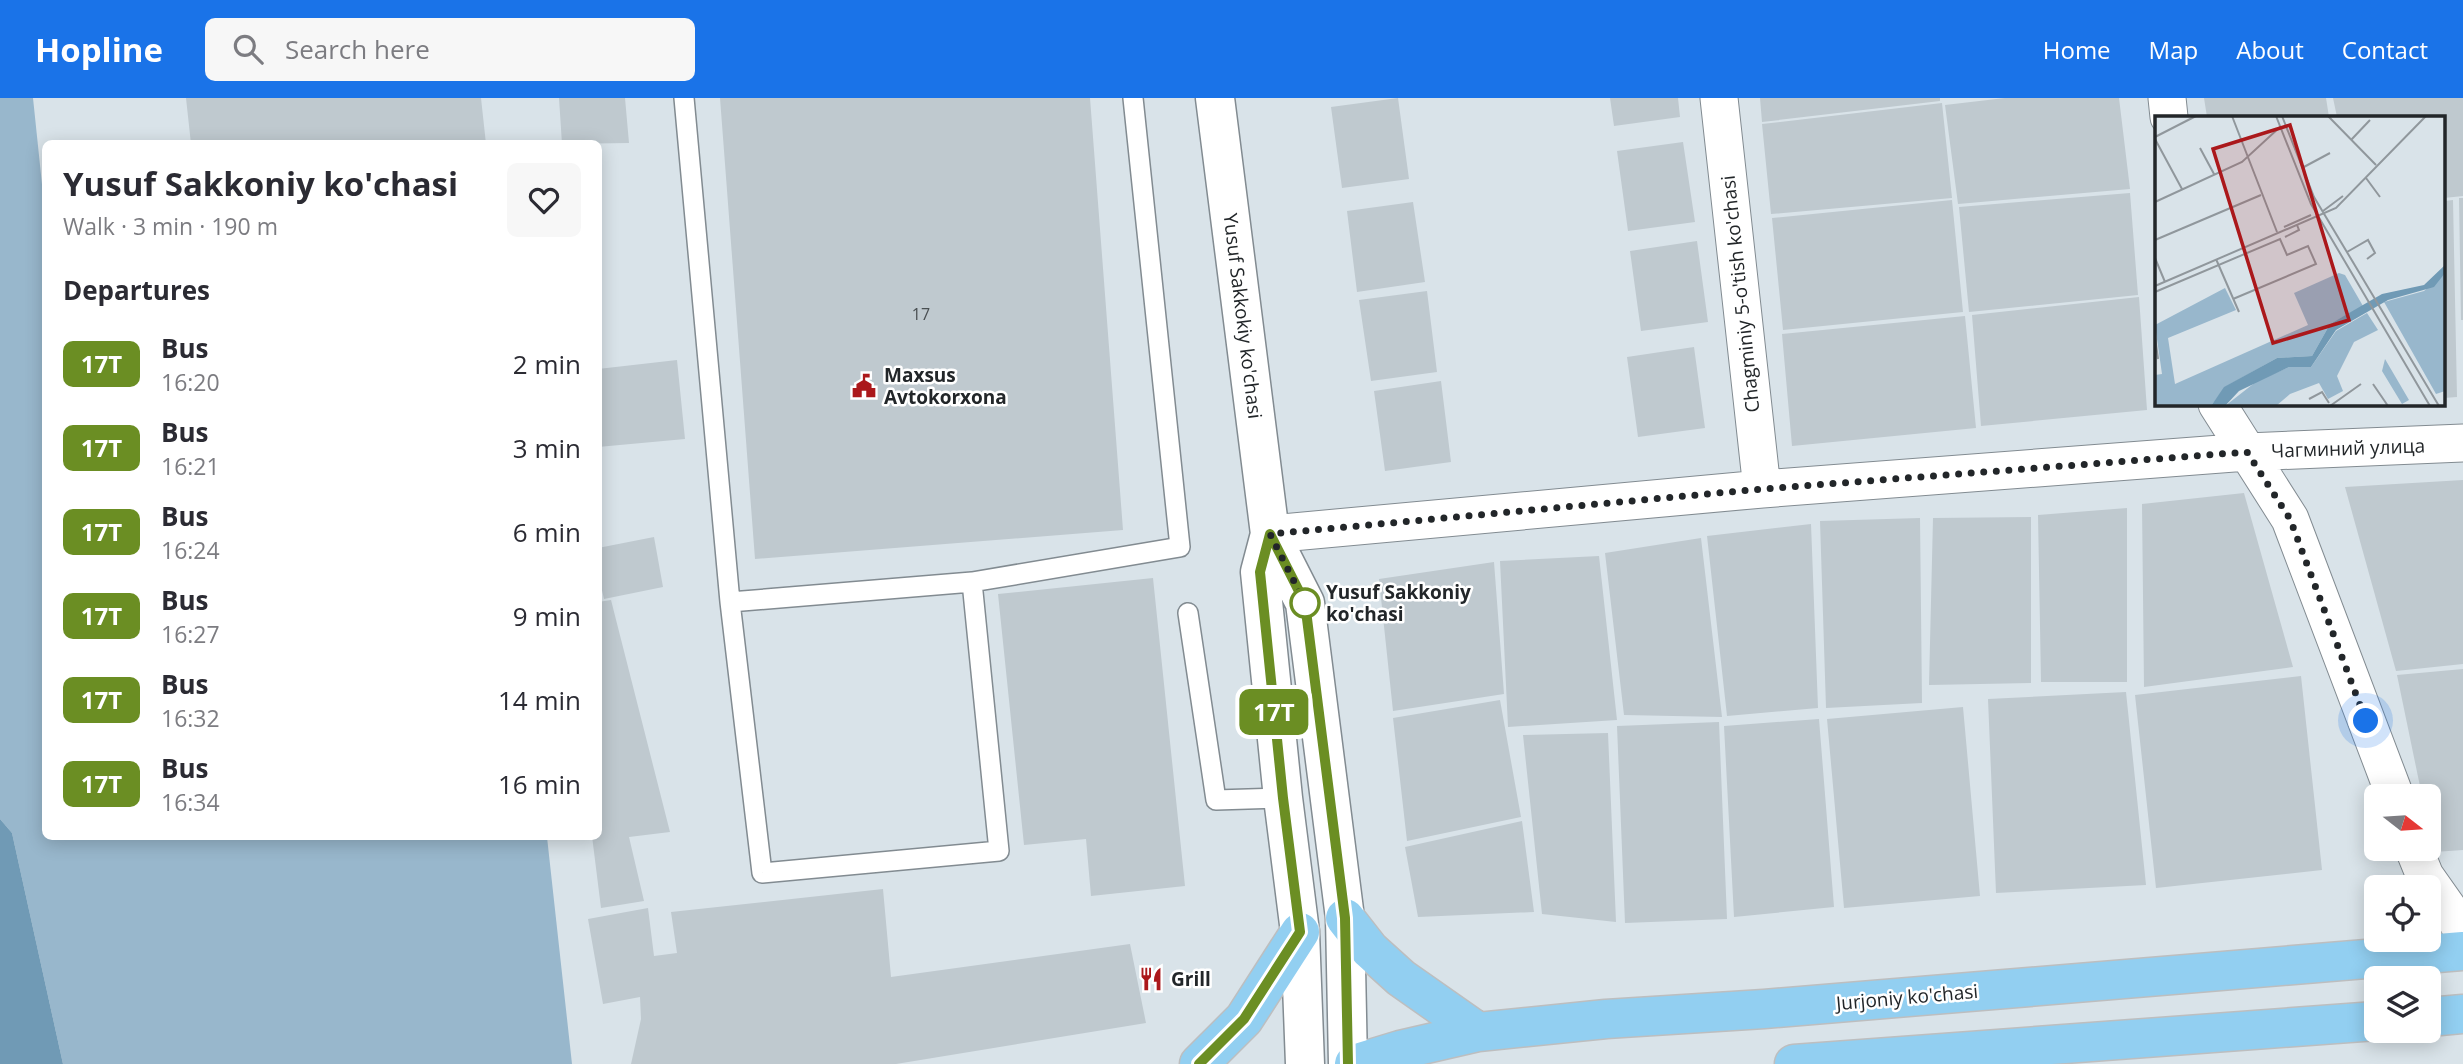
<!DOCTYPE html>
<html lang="en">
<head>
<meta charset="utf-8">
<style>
  :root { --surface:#fff; --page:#f7f7f7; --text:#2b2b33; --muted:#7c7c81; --accent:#1a73e8 }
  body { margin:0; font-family:"Open Sans",sans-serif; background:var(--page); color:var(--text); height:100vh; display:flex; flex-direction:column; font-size:26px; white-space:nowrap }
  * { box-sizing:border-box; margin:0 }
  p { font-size:23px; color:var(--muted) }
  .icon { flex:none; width:38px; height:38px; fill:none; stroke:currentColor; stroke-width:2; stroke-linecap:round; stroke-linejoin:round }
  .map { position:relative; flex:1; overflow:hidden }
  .side { position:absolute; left:42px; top:42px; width:560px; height:700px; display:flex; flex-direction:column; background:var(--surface); border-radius:10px; box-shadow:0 4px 18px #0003 }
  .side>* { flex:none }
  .badge { padding:0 14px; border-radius:10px; font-size:24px; line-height:46px }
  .needle { width:46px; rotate:107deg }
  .controls { position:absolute; left:2364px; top:686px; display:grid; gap:14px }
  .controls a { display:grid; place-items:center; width:77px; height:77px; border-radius:10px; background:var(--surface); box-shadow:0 4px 18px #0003; font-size:35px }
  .you { position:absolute; width:35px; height:35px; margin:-18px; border:5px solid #fff; border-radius:50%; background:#1a73e8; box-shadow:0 0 0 10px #1a73e833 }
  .map>.badge { position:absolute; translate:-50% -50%; box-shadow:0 0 0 4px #fff }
  h2 { padding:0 21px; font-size:26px; line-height:63px }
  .round { display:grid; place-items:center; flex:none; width:74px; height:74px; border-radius:10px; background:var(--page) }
  .summary { display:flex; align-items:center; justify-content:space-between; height:119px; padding:0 21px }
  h1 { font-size:33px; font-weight:700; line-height:52px }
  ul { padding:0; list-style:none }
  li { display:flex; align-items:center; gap:21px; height:84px; padding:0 21px }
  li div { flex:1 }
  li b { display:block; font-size:26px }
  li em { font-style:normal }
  li .badge { min-width:77px; font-weight:700; text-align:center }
  header { display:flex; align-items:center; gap:42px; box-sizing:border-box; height:98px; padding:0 35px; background:var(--accent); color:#fff }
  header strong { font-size:33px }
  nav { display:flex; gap:38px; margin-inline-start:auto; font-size:24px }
  .search { width:490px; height:63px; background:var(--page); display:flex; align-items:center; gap:18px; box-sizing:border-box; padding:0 24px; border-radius:10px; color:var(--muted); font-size:26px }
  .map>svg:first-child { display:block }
</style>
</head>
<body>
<header>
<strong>Hopline</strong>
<div class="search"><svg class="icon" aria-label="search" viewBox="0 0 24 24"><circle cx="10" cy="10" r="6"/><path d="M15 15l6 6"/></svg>Search here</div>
<nav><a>Home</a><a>Map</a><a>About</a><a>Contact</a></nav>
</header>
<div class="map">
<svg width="2463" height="966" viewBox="0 0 2463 966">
  <rect width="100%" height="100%" fill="#d9e3e9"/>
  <path fill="#98b7cc" d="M 0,0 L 33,0 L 45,115 L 46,738 L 547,739 L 572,966 L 63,966 L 12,735 L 0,721 Z"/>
  <path fill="#709ab5" d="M 0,721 L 12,735 L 63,966 L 0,966 Z"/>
  <path fill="#bfc9cf" d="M 186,0 L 481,0 L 486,46 L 191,46 Z
    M 559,0 L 625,0 L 629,45 L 562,46 Z
    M 720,0 L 1090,0 L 1123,432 L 755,461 Z
    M 1398,0 L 1409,81 L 1342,90 L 1331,9 Z
    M 1610,0 L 1678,0 L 1680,19 L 1614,28 Z
    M 1760,0 L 1940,0 L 1940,3 L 1762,24 Z
    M 2005,0 L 2119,0 L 2130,91 L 1958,106 L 1945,7 Z
    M 2204,0 L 2326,0 L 2329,19 L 2207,19 Z
    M 2333,0 L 2463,0 L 2463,98 L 2444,100 L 2444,19 L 2337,19 Z
    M 1942,5 L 1952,100 L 1771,116 L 1762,26 Z
    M 1683,44 L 1695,124 L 1628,133 L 1617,53 Z
    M 2130,95 L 2138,197 L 1969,214 L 1959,109 Z
    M 2459,100 L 2463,100 L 2463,222 L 2461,222 Z
    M 1952,102 L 1963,214 L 1783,232 L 1772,120 Z
    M 2453,102 L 2457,299 L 2444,300 L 2444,103 Z
    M 1413,104 L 1425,184 L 1357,194 L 1347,113 Z
    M 1697,143 L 1708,224 L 1641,233 L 1630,153 Z
    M 1427,193 L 1437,274 L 1371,283 L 1359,202 Z
    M 2139,199 L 2147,312 L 1981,328 L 1972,217 Z
    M 1965,218 L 1976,330 L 1792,348 L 1782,236 Z
    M 1694,249 L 1705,330 L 1638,339 L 1627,259 Z
    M 677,262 L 685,341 L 598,349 L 598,271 Z
    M 1441,283 L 1451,364 L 1385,373 L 1374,293 Z
    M 2463,382 L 2463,566 L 2396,573 L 2345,389 Z
    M 2244,395 L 2293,569 L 2144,589 L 2142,406 Z
    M 2127,410 L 2127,584 L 2041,584 L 2038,417 Z
    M 2031,419 L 2031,585 L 1929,587 L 1933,420 Z
    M 1920,420 L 1922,605 L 1826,610 L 1820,423 Z
    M 1811,426 L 1818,610 L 1727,618 L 1707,438 Z
    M 654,439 L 663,489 L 604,501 L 598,475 L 598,450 Z
    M 1701,440 L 1722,619 L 1624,617 L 1605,455 Z
    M 1599,458 L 1617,622 L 1508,629 L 1500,463 Z
    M 1494,464 L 1504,596 L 1393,613 L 1379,481 Z
    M 1153,480 L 1185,788 L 1091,798 L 1086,741 L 1024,747 L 998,496 Z
    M 611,502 L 670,734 L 629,739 L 644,803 L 601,810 L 592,738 L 598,738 L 598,504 Z
    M 2463,571 L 2463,752 L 2434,754 L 2429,730 L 2429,698 L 2422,698 L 2397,577 Z
    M 2301,578 L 2322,772 L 2156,790 L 2135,597 Z
    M 2126,594 L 2146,787 L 1996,795 L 1988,601 Z
    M 1500,602 L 1521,719 L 1407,743 L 1393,620 Z
    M 1963,609 L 1980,798 L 1844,810 L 1827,621 Z
    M 1819,621 L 1834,809 L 1734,819 L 1724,628 Z
    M 1719,624 L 1727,821 L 1625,825 L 1617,628 Z
    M 1608,635 L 1616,824 L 1542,816 L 1523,637 Z
    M 1522,723 L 1534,814 L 1418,819 L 1405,749 Z
    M 883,791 L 891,879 L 1130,846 L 1146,925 L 896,966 L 631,966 L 641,921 L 640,899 L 603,906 L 588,821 L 648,810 L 654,858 L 677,855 L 671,814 Z"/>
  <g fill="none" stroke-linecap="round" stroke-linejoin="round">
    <g stroke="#828b91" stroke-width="22">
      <path id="service" d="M 684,0 L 730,504 L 762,775 L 999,753 L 972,484 L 1180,449 L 1133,0
        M 730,504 L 972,484
        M 1188,515 L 1216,702 L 1283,700"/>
    </g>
    <g stroke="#828b91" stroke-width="39">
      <path id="minor" d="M 1719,0 L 1762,391
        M 2167,0 L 2169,19
        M 2217,306 L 2290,421 L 2395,698
        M 1270,436 L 1762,391 L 2247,354 L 2463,345
        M 2414,751 L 2425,778 L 2463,832"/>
    </g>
    <g stroke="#828b91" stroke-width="41">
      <path id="secondary" d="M 1215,0 L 1270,436 L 1305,505 L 1345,820 L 1348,966
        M 1270,436 L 1260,474 L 1283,700 L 1300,834 L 1305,966"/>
    </g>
    <g stroke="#bdbebf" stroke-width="41">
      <path id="primary" d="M 1345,820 L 1370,852 L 1401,880 L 1478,934
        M 2429,919 L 2463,916
        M 1199,966 L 1244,921 L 1300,834
        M 1354,966 L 1400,952 L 1478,934 L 1606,921 L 1764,911 L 2463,853
        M 1794,966 L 2376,923"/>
    </g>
    <use href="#service" stroke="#fff" stroke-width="19"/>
    <use href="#minor" stroke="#fff" stroke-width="37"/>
    <use href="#secondary" stroke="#fff" stroke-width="38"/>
    <use href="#primary" stroke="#92cff1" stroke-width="38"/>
  </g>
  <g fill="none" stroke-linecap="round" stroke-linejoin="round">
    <g stroke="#fff" stroke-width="16">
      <path id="line" d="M 1199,966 L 1244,921 L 1300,834 L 1283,700 L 1260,474 L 1270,436 L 1305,505 L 1345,820 L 1348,966"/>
    </g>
    <use href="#line" stroke="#6b8e23" stroke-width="10"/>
    <path stroke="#222629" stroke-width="7" stroke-dasharray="0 12.6" d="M 1305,505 L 1270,436 L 1762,391 L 2247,354 L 2290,421 L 2366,623"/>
  </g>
  <defs>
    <g id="civic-bare" transform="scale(1.89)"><path d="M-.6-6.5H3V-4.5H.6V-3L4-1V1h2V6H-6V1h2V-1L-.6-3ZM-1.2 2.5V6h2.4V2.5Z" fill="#ab181b" stroke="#fff" stroke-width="2.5" paint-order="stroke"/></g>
    <g id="restaurant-bare" transform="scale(1.89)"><path d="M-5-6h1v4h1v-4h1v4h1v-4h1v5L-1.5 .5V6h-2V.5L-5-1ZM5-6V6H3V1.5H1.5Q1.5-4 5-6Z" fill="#ab181b" stroke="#fff" stroke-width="2.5" paint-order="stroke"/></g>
  </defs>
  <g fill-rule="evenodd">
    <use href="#civic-bare" x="864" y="288"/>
    <use href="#restaurant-bare" x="1151" y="881"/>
  </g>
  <circle fill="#fff" stroke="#6b8e23" stroke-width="3.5" cx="1305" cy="505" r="14"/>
  <g text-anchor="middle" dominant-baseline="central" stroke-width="5" stroke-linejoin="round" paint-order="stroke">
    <g font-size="16" fill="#494f52">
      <text x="921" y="216">17</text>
    </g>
    <g font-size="19" fill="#222629" stroke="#fff">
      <text transform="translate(1740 196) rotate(-96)">Chagminiy 5-o'tish ko'chasi</text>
      <text transform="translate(1243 218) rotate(83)">Yusuf Sakkokiy ko'chasi</text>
      <text transform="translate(2348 350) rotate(-2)">Чагминий улица</text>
      <text transform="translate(1907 899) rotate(-5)">Jurjoniy ko'chasi</text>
    </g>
    <g font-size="19" font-weight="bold" fill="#222629" stroke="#fff" text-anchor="start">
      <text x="884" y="277">Maxsus<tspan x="884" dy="22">Avtokorxona</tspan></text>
      <text x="1171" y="881">Grill</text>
    </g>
    <g font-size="19" font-weight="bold" fill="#222629" stroke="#fff" text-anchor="start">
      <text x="1326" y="494">Yusuf Sakkoniy<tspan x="1326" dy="22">ko'chasi</tspan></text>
    </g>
  </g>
  <g transform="translate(2155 18)">
    <rect width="290" height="290" fill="#d9e3e9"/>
    <path d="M 184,157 L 190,159 L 208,190 L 175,208 L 157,240 L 122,242 L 70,271 L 56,290 L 0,290 L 0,259 L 7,258 L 0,209 L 70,172 L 81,194 L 13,222 L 20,268 L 153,209 L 139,177 ZM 290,157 L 290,275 L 281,278 L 229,186 L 269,175 ZM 212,197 L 223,214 L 199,226 L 182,260 L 188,275 L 173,283 L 164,267 L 135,278 L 121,290 L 70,290 L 102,265 L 134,251 L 156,251 L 181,215 ZM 230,243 L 254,284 L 247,288 L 227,255 Z" fill="#98b7cc"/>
    <path d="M 290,149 L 290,157 L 279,171 L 233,184 L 181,214 L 156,251 L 134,251 L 84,275 L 70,290 L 56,290 L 69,271 L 122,242 L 157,240 L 175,208 L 227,178 L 269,169 Z" fill="#709ab5"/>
    <path fill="none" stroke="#90979c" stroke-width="2" d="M 77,0 L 122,116M 121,0 L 156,88 L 275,290M 127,0 L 159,81 L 284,290M 173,0 L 221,49M 0,21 L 41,0M 0,23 L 27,73M 196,24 L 215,4M 45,32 L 59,58M 147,52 L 175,37M 211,62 L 225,81M 0,86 L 87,46 L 125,11M 168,95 L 188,80M 129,111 L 156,99M 130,121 L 144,114 L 142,109M 0,124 L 106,79M 192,136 L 213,124 L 220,137 L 212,143M 0,142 L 10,166M 61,143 L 84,196M 0,170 L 181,92 L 271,0M 0,176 L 125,123 L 132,139 L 153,130 L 161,148 L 78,183M 0,221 L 3,243M 218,268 L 233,290M 154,283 L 167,276 L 174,287M 175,290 L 206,268"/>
    <path fill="#ab181b" fill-opacity="0.15" stroke="#ab181b" stroke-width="3.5" d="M 135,9 L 194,204 L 118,227 L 58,33 Z"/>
    <rect width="290" height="290" fill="none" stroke="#222629" stroke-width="3.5"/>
  </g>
</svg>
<div class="controls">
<a><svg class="needle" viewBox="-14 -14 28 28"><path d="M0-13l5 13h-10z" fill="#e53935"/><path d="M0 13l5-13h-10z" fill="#7c7c81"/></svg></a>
<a><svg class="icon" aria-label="locate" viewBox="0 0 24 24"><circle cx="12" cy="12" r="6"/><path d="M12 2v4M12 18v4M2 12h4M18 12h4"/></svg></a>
<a><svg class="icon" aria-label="layers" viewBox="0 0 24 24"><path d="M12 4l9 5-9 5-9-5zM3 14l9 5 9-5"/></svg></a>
</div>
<div class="you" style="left:2366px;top:623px"></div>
<b class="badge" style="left:1274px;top:614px;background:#6b8e23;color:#fff">17T</b>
<section class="side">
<div class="summary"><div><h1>Yusuf Sakkoniy ko'chasi</h1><p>Walk · 3 min · 190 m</p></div><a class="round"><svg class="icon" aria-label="heart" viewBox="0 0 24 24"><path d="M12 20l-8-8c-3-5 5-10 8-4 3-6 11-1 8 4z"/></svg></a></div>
<h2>Departures</h2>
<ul>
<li><span class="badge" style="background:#6b8e23;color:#fff">17T</span><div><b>Bus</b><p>16:20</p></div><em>2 min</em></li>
<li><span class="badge" style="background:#6b8e23;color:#fff">17T</span><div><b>Bus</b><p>16:21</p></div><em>3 min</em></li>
<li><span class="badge" style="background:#6b8e23;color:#fff">17T</span><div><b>Bus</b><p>16:24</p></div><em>6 min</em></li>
<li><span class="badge" style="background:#6b8e23;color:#fff">17T</span><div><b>Bus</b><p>16:27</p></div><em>9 min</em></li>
<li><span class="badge" style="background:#6b8e23;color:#fff">17T</span><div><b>Bus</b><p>16:32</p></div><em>14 min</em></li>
<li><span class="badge" style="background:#6b8e23;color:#fff">17T</span><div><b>Bus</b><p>16:34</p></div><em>16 min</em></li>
</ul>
</section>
</div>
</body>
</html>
